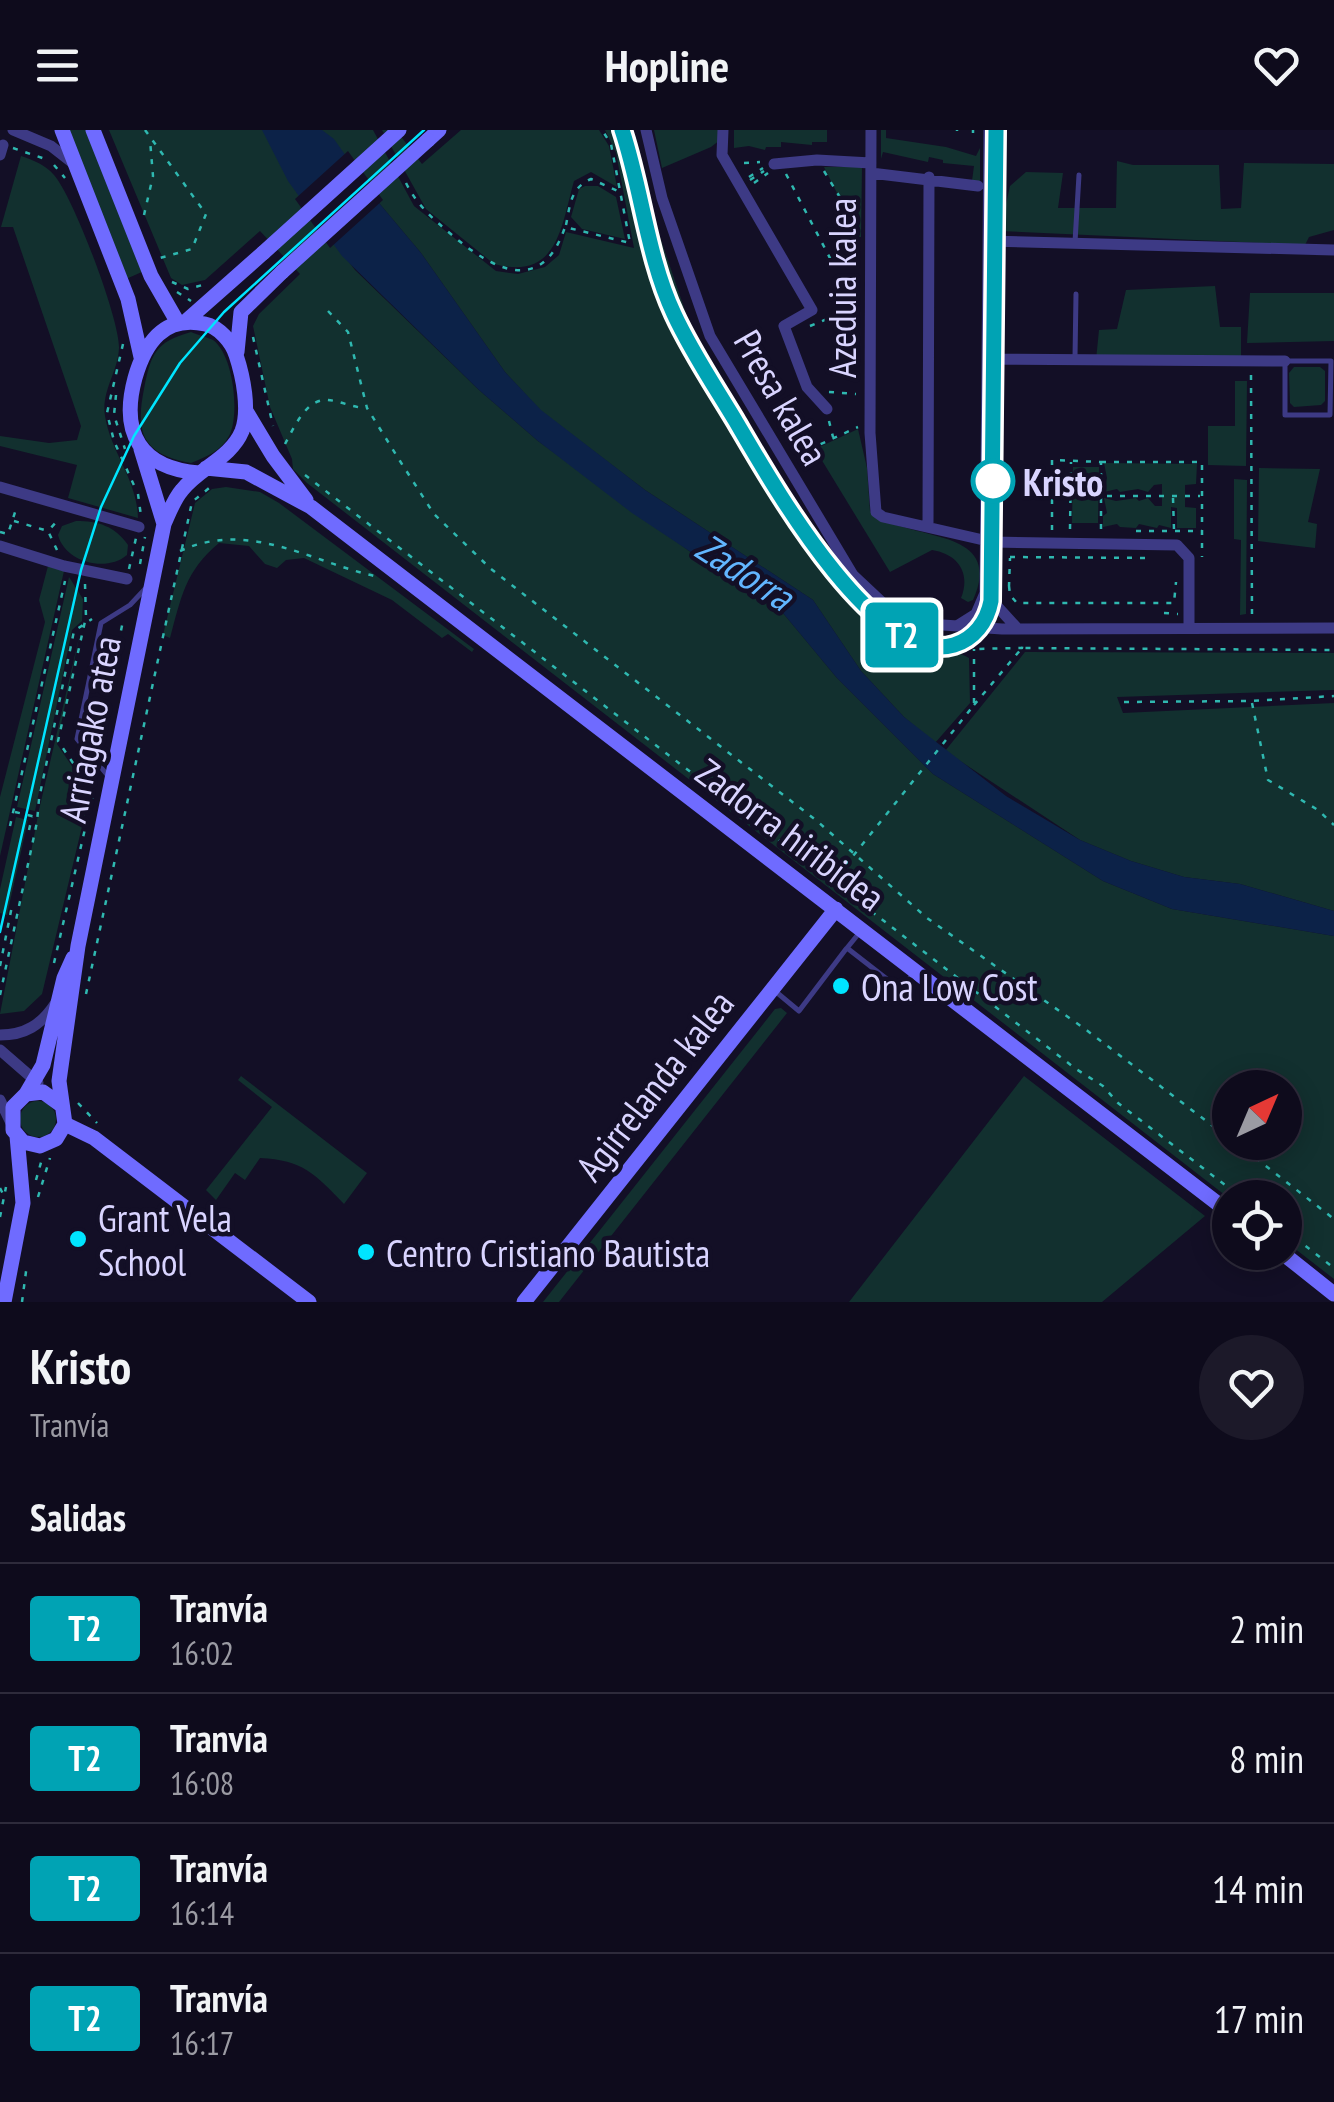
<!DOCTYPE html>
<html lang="es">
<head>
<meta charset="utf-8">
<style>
  :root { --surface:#0e0b1c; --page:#1c1929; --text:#f1f3f6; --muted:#9b9ba3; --line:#2e2b3b }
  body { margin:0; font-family:"PT Sans Narrow",sans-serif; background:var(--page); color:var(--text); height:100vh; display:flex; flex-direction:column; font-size:38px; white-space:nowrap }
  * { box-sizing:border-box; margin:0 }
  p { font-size:32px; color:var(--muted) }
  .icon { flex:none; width:55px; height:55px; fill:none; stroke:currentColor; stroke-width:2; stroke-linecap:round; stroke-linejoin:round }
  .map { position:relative; height:1172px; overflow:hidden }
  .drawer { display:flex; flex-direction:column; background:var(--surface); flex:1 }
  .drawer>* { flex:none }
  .badge { padding:0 20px; border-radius:8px; font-size:35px; line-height:65px }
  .needle { width:65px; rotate:44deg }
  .buttons { position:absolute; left:1212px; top:940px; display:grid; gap:20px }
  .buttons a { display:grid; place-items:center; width:90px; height:90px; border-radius:50%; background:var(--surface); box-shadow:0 5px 25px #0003,0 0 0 2px var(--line); font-size:50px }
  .map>.badge { position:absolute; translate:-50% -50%; box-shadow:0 0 0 5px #fff }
  h2 { padding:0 30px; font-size:38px; line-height:90px }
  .round { display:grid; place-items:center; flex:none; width:105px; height:105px; border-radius:52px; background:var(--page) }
  .summary { display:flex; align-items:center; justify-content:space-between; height:170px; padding:0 30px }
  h1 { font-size:48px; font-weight:600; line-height:75px }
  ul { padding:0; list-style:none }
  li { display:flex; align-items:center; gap:30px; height:130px; padding:0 30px; border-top:2px solid var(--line) }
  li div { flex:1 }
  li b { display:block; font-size:38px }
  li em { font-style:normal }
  li .badge { min-width:110px; font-weight:700; text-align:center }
  header { display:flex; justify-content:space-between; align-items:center; height:130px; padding:0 30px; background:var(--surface); font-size:45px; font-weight:600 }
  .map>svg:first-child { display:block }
</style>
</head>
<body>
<header><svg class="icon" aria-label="menu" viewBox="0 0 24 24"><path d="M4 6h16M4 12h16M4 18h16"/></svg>Hopline<svg class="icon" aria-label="heart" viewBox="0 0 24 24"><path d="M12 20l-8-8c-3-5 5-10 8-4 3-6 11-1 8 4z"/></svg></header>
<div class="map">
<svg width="1334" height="1172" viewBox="0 0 1334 1172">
  <rect width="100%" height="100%" fill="#130f26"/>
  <path fill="#12302f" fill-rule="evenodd" d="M 68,0 L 87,0 L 144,141 L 126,149 Z
    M 109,0 L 373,0 L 414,76 L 496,141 L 518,144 L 545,137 L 559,125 L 566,102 L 634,118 L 616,23 L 605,0 L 631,0 L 644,60 L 693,204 L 827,427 L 880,482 L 909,502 L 930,509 L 932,514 L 908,506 L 904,512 C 929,525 950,516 969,528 L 970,573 L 935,613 L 904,587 L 861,541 L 813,470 L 645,360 L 541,281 L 505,242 L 421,123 L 379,73 L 299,66 L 355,140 L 479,260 L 538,311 L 714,439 L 783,483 L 837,548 L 933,644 L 1103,751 L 1172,779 L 1334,806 L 1334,1149 L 1285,1111 L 1285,1068 L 1230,1069 L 307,353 L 293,339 L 292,329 L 270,277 L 253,196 L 259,184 L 300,144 L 260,101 L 205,150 L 182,155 L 171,148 ZM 1230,958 L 1285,958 L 1285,1012 L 1230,1012 Z
    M 382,0 L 396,0 L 422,34 L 461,0 L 599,0 L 609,16 L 617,57 L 591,42 L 574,51 C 561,97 558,151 494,134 L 426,79 Z
    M 654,0 L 720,0 L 720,10 L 711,17 L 662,38 Z
    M 734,0 L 827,0 L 827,12 L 812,12 L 812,15 L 781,12 L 781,17 L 766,17 L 765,20 L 749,16 L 734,18 Z
    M 881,0 L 886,0 L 886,8 L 946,17 L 976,26 L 980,18 L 980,52 L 972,51 L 974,36 L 943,33 L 943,30 L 929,27 L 928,32 L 883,22 L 881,29 Z
    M 21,26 C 33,30 46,35 54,45 C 73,66 120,190 119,218 C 118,242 101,261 105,286 C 111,323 137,349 138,388 L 68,368 L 77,335 L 0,316 L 0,306 L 49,313 L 77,310 L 81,296 L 13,97 L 1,97 Z
    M 1117,31 L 1133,35 L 1219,35 L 1221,79 L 1241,78 L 1244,33 L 1334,34 L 1334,100 L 1309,107 L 1305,115 L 1000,101 L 1010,56 L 1026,42 L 1063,43 L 1058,78 L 1116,78 Z
    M 824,37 L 862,37 L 861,107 L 859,107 Z
    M 585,56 L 598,56 L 616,67 L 625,109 L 582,99 L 571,87 L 579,59 Z
    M 1215,156 L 1220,197 L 1241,197 L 1241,226 L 1096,230 L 1099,200 L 1117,199 L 1126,160 Z
    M 1250,163 L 1334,163 L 1334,211 L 1247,213 Z
    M 191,202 C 197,205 207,207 213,210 C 234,225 240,286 229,306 C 221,321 206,327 191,333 C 143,324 135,304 144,259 C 151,224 155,212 191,202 Z
    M 1294,237 L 1320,237 L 1325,241 L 1325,271 L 1321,275 L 1294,277 L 1290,273 L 1289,243 Z
    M 1235,251 L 1247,251 L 1246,336 L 1208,335 L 1208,296 L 1235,296 Z
    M 858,299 L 867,338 L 870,381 C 904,413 1007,394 973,470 L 968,472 L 961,468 C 971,443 958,424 932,420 L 890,442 L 815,319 Z
    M 1104,333 L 1197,334 L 1196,354 L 1185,355 L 1185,377 L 1196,378 L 1196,398 L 1177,398 L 1177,378 L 1171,377 L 1171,398 L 1159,395 L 1157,398 L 1139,394 L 1136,398 L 1120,397 L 1117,394 L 1103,397 L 1103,386 L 1107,383 L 1104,368 L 1116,371 L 1136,368 L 1139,371 L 1148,368 L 1155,376 L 1162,376 L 1162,354 L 1154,355 L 1148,362 L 1138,359 L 1120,362 L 1117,359 L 1104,362 L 1107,348 Z
    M 1073,337 L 1099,337 L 1098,393 L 1072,393 Z
    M 1259,338 L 1320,339 L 1308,392 L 1317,394 L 1315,418 L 1258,411 Z
    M 1234,349 L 1247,350 L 1246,484 L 1240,485 L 1241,410 L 1234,409 Z
    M 226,357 L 260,362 L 279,373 L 474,519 L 472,522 L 448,504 L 442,508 L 392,470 L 304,428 L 286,430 L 277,438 L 265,434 L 249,416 L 219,413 C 185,441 181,468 170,508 L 163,505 L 195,373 L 212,359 Z
    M 76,391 C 98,391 115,396 128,415 L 127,425 C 106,443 65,432 58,405 L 62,396 Z
    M 48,436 L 64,441 L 0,726 L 0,667 L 45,492 L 39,470 Z
    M 69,447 L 83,469 L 82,491 L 72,500 L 35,681 L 17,677 Z
    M 80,503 L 57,614 L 90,663 L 42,864 L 24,881 L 0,884 L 39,680 Z
    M 1025,522 L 1334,523 L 1334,560 L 1117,567 L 1123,583 L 1334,573 L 1334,781 L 1240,754 L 1184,747 L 1131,731 L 1080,710 L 945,621 Z
    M 16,687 L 28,690 L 7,785 L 0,783 L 0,759 Z
    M 781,878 L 787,883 L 559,1172 L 543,1172 L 775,879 Z
    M 241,946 L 367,1043 L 344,1074 C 315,1044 303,1030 260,1028 L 245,1050 L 235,1043 L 216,1070 L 206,1060 L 272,977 L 238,950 Z
    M 1024,946 L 1205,1086 L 1102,1172 L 849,1172 Z
    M20 989a18 18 0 1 1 36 0a18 18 0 1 1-36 0Z"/>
  <path fill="#0c2248" d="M 262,0 L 322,0 L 334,9 L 379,73 L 421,123 L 505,242 L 541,280 L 645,360 L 813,470 L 861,541 L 904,587 L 1006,666 L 1080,710 L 1131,731 L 1184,747 L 1240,754 L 1334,781 L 1334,806 L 1172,779 L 1103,751 L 933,644 L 837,548 L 783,483 L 632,383 L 538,311 L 479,260 L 342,126 L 288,51 Z"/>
  <path fill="#130f26" d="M 348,21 L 383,70 L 330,118 L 295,69 Z"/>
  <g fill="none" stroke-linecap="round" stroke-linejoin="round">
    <path stroke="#2fb8b0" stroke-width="2.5" stroke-dasharray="5 8" stroke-linecap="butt" d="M 145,0 L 206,84 L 192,119 L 160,128
      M 957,1 L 957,0
      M 973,3 L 973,0
      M 13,18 L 48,30
      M 744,33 L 760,32
      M 54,35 L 65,48
      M 824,41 L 844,74 L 859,109
      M 786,44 L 831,130 L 857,118
      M 749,47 L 763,38
      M 750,50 L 764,41
      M 406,53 C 417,75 433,89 452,105 C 493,140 542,166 565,97 L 630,113 L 611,14 L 602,0
      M 754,53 L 768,43
      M 144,85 L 153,46 L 150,10
      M 566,95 C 570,76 570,58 591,49 L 618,61
      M 172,152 L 188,159 L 206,154
      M 177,162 L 191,171
      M 328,181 L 348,202 L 367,278 L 400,331 L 434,384 L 491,439 L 817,691 L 927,788 L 1085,899 L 1230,1009
      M 828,189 L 843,191 L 859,185
      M 810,196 L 827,189 L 825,185
      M 253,207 L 273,296
      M 123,214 L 107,283 L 114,311 L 137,362
      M 1251,245 L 1252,487
      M 829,262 L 856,264
      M 116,265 L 114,285 L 125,319
      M 829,291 L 833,307
      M 285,314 C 294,298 306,268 328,270 C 341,271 353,278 367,278
      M 797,325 L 858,297
      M 1101,332 L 1202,332 L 1202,427
      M 305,345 L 1076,939 L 1103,956 L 1118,973 L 1242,1068
      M 138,364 L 141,386
      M 1173,368 L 1174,400
      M 14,391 L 48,401
      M 1070,399 L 1071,332
      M 1101,399 L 1101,366 L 1200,366
      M 1052,400 L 1052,330 L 1101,332 L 1101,366
      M 1136,401 L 1202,401
      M 0,402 L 8,404 L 17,376
      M 57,420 L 48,401 L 59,389
      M 180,421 C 250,389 312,433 379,447
      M 1010,427 L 1153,428
      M 140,434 L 145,407
      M 129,439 L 136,408
      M 85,454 L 86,487 L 58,611 L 86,652 L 91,637
      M 995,455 L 1009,456 L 1010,428
      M 1009,456 L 1010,465 L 1017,473 L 1174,473 L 1176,452
      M 1164,483 L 1178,484
      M 956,509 L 974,519 L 1022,518 L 1023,510
      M 1124,572 L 1251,571 L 1334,566
      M 1252,573 L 1268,650 L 1318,680 L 1334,695
      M 974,575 L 1022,518 L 1334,520
      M 97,615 L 123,491
      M 15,682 L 36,687
      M 10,696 L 65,451
      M 29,700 L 32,687
      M 829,756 L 974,575 L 974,519
      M 54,833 L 94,660 L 87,653
      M 0,836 L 12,776
      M 86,864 L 192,372 L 214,354
      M 0,865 L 37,692 L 39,669 L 74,501 L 92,489
      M 78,973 L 97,993
      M 1235,1012 L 1334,1089
      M 36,1050 L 42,1029
      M 0,1058 L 4,1066
      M 38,1067 L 50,1028
      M 0,1087 L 6,1057
      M 1285,1100 L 1334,1138
      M 22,1172 L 27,1134"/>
    <path stroke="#3d3a85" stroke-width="5" d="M 1075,112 L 1079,45
      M 1075,227 L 1076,164
      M 1285,231 L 1331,231 L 1330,285 L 1285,285 Z
      M 109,647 L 77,609 L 101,493 L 130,475 L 145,459
      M 860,802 L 847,818 L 901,860 L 912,845
      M 775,861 L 799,881 L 846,819"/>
    <path stroke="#3d3a85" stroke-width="11" d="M 13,0 L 51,16 L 74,34
      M 646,0 L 662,68 L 710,206 L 853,445 L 886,476 L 905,487 L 928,494 L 1002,499 L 1334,498
      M 723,0 L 722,25 L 812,180 L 784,196 L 807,257 L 827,279
      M 871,0 L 870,303 L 876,382 L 883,387 L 992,412 L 1177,415 L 1189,428 L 1189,497
      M 0,25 L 3,15
      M 774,34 L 817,30 L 871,33
      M 871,43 L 978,56
      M 988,111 L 1334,120
      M 987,229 L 1285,231
      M 0,357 L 139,397
      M 928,397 L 929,47
      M 0,416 L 64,436 L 127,449
      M 985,463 L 1017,498
      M 957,496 L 976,484 L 985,463 L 989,0
      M 0,905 C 25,905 41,895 55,874
      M 0,920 L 38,953
      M 0,970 L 11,993"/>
    <path stroke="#6f6bff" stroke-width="15" d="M 62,0 L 128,169 L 141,227
      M 93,0 L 151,146 L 178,193
      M 428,10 L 439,0
      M 185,192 L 263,123
      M 237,222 L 241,182 L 282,142
      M 246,281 L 273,326 L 306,370
      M 141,319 L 164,394
      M 206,338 L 246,342 L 311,377 L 1230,1083
      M 26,964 L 43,935 L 64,848 L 73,828
      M 61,975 L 43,962 L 26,964 L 13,977 L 13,1000 L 23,1012 L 40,1016 L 56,1009 L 65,994 L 59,951 L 78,816 L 164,394 C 169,383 174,369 182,360 C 199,338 231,328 242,301 C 250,280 243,246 236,225 C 232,212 219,197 205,194 C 164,185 145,213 135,248 C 120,303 140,338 199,343
      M 65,994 L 94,1008 L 309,1172
      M 1281,1122 L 1334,1164
      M 4,1172 L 23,1073 L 17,1006
      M 524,1172 L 836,779"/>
    <path stroke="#00e5ff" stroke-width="2.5" d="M 622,0 C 642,60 647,126 674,184 C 691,221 714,255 735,290 C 768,346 875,539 954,515 C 974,509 987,492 991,471 L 996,0
      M 0,802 L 81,440 L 101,377 L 134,306 L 180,233 L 224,182 L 424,0"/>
    <path stroke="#6f6bff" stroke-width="15" d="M 263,123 L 399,0
      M 282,142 L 428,10"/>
  </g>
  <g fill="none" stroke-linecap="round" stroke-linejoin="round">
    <g stroke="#fff" stroke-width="22">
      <path id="line" d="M 622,0 C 642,60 647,126 674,184 C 691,221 714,255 735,290 C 768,346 875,539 954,515 C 974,509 987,492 991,471 L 996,0"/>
    </g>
    <use href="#line" stroke="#00a3b4" stroke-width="15"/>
  </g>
  <circle fill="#fff" stroke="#00a3b4" stroke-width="5" cx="993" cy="351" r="20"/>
  <g fill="#00e5ff" stroke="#130f26" stroke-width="4">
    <circle cx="841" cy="856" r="10"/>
    <circle cx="78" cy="1109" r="10"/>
    <circle cx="366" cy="1122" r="10"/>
  </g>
  <g text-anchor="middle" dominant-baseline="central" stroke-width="9" stroke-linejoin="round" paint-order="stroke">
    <g font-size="38" fill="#d9d4ff" stroke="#130f26">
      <text transform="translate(841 158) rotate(-90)">Azeduia kalea</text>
      <text transform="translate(782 267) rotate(60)">Presa kalea</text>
      <text transform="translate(89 599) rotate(-79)">Arriagako atea</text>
      <text transform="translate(791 704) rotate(37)">Zadorra hiribidea</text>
      <text transform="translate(654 955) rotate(-52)">Agirrelanda kalea</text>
    </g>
    <g font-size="38" font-weight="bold" fill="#d9d4ff" stroke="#130f26" text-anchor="start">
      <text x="1023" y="351">Kristo</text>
    </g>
    <g font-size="38" fill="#d9d4ff" stroke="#130f26" text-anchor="start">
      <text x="861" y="856">Ona Low Cost</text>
      <text x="98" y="1087">Grant Vela<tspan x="98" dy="44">School</tspan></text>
      <text x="386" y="1122">Centro Cristiano Bautista</text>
    </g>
    <g font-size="40" font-style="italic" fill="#62b6ff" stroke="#130f26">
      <text transform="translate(745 441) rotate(33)">Zadorra</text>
    </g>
  </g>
</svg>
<div class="buttons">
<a><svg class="needle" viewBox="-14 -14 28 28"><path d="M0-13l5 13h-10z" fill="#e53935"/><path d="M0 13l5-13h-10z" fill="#9b9ba3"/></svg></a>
<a><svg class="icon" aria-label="locate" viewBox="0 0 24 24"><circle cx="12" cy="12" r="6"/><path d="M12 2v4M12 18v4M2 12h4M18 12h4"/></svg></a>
</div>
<b class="badge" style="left:902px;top:505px;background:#00a3b4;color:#fff">T2</b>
</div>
<section class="drawer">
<div class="summary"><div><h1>Kristo</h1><p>Tranvía</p></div><a class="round"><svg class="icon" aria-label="heart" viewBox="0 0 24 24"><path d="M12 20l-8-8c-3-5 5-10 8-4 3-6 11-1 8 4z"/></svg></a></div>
<h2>Salidas</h2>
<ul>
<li><span class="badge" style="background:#00a3b4;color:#fff">T2</span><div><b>Tranvía</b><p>16:02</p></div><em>2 min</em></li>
<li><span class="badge" style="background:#00a3b4;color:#fff">T2</span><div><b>Tranvía</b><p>16:08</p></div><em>8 min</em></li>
<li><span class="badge" style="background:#00a3b4;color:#fff">T2</span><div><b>Tranvía</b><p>16:14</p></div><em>14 min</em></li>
<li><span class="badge" style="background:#00a3b4;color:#fff">T2</span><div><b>Tranvía</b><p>16:17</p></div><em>17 min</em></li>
</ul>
</section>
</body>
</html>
